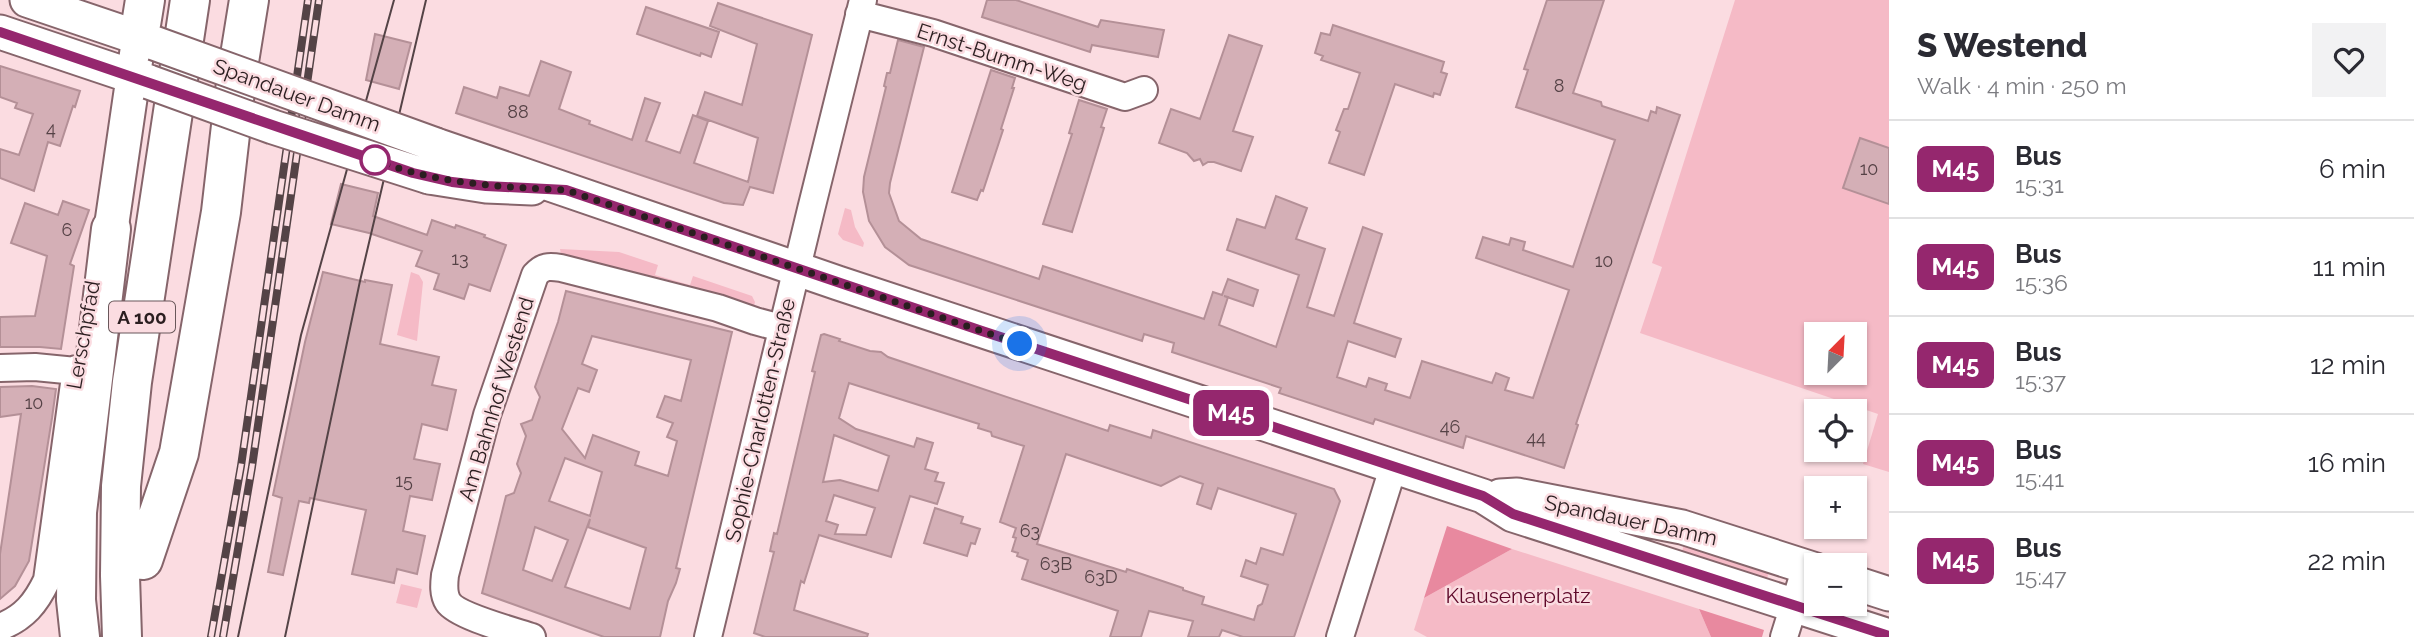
<!DOCTYPE html>
<html lang="en">
<head>
<meta charset="utf-8">
<style>
  :root { --surface:#fff; --page:#f2f2f3; --text:#2b2b33; --muted:#7c7c81; --line:#e1e1e2 }
  body { margin:0; font-family:Raleway,sans-serif; background:var(--page); color:var(--text); height:100vh; display:flex; flex-direction:column; font-size:26px; white-space:nowrap }
  * { box-sizing:border-box; margin:0 }
  p { font-size:23px; color:var(--muted) }
  .icon { flex:none; width:38px; height:38px; fill:none; stroke:currentColor; stroke-width:2; stroke-linecap:round; stroke-linejoin:round }
  .map { position:relative; flex:1; overflow:hidden }
  .sheet { display:flex; flex-direction:column; background:var(--surface); width:525px }
  .sheet>* { flex:none }
  .badge { padding:0 14px; border-radius:10px; font-size:24px; line-height:46px }
  .needle { width:46px; rotate:24deg }
  .buttons { position:absolute; left:1804px; top:322px; display:grid; gap:14px }
  .buttons a { display:grid; place-items:center; width:63px; height:63px; border-radius:0px; background:var(--surface); box-shadow:0 2px 5px #0004; font-size:35px }
  .you { position:absolute; width:35px; height:35px; margin:-18px; border:5px solid #fff; border-radius:50%; background:#1a73e8; box-shadow:0 0 0 10px #1a73e833 }
  .map>.badge { position:absolute; translate:-50% -50%; box-shadow:0 0 0 4px #fff }
  .round { display:grid; place-items:center; flex:none; width:74px; height:74px; border-radius:0px; background:var(--page) }
  .overview { display:flex; align-items:center; justify-content:space-between; height:119px; padding:0 28px }
  h1 { font-size:33px; font-weight:800; line-height:52px }
  ul { padding:0; list-style:none }
  li { display:flex; align-items:center; gap:21px; height:98px; padding:0 28px; border-top:2px solid var(--line) }
  li div { flex:1 }
  li b { display:block; font-size:26px }
  li em { font-style:normal }
  li .badge { min-width:77px; font-weight:700; text-align:center }
  main { display:flex; flex:1; min-height:0 }
  .map>svg:first-child { display:block }
</style>
</head>
<body>
<main>
<div class="map">
<svg width="1889" height="637" viewBox="0 0 1889 637">
  <rect width="100%" height="100%" fill="#fbdce1"/>
  <path fill="#f5bac6" fill-rule="evenodd" d="M 1735,0 L 1889,0 L 1889,472 L 1863,464 L 1878,414 L 1640,333 L 1662,267 L 1652,263 ZM 1816,334 L 1855,334 L 1855,373 L 1816,373 Z
    M 845,208 L 851,210 L 855,227 L 864,243 L 863,247 L 843,240 L 838,234 Z
    M 560,249 L 619,252 L 658,265 L 655,275 L 690,285 L 693,276 L 752,296 L 755,302 L 753,310 L 743,307 L 734,299 L 561,255 Z
    M 411,272 L 419,275 L 423,282 L 417,341 L 397,335 Z
    M 1685,541 L 1770,568 L 1766,582 L 1681,555 Z
    M 1512,549 L 1699,609 L 1711,637 L 1427,637 L 1414,630 L 1424,598 Z
    M 401,584 L 422,589 L 417,608 L 396,603 Z"/>
  <path fill="#e8899f" d="M 1447,526 L 1512,549 L 1424,598 Z
    M 1699,609 L 1764,630 L 1762,637 L 1711,637 Z"/>
  <path fill="#d4afb6" stroke="#b49097" stroke-width="2" fill-rule="evenodd" d="M 987,0 L 1016,0 L 1098,27 L 1101,20 L 1164,30 L 1158,57 L 1092,45 L 1090,52 L 982,17 Z
    M 1547,0 L 1604,0 L 1573,93 L 1601,102 L 1602,106 L 1648,121 L 1651,111 L 1656,113 L 1657,107 L 1680,115 L 1576,424 L 1578,425 L 1564,468 L 1466,436 L 1463,448 L 1375,419 L 1373,424 L 1279,393 L 1281,388 L 1172,352 L 1174,343 L 1144,334 L 1142,341 L 909,265 L 885,247 L 869,221 L 863,192 L 864,177 L 886,87 L 884,86 L 887,73 L 890,73 L 898,40 L 924,47 L 890,183 L 889,193 L 899,221 L 921,239 L 1039,279 L 1043,266 L 1204,319 L 1213,292 L 1222,295 L 1228,279 L 1258,290 L 1253,306 L 1224,296 L 1228,297 L 1219,325 L 1276,347 L 1299,275 L 1227,250 L 1237,219 L 1265,228 L 1276,196 L 1307,208 L 1296,239 L 1325,249 L 1307,307 L 1334,316 L 1363,227 L 1382,234 L 1354,323 L 1401,339 L 1395,357 L 1348,341 L 1337,377 L 1366,387 L 1369,378 L 1387,384 L 1385,390 L 1410,398 L 1422,361 L 1492,383 L 1496,373 L 1509,378 L 1505,390 L 1533,398 L 1569,290 L 1476,258 L 1483,237 L 1509,245 L 1511,238 L 1525,242 L 1523,250 L 1573,267 L 1615,140 L 1516,107 L 1528,70 L 1524,69 Z
    M 718,3 L 812,35 L 773,193 L 750,187 L 743,205 L 724,203 L 456,113 L 464,87 L 497,98 L 500,87 L 529,96 L 541,61 L 571,72 L 559,109 L 590,121 L 589,124 L 632,140 L 645,98 L 660,103 L 646,141 L 680,153 L 693,115 L 708,121 L 694,163 L 748,182 L 758,138 L 697,116 L 705,92 L 742,105 L 757,44 L 710,26 Z
    M 646,7 L 719,32 L 711,57 L 701,53 L 700,56 L 637,34 Z
    M 1333,25 L 1444,62 L 1441,72 L 1447,74 L 1440,95 L 1434,93 L 1433,97 L 1395,84 L 1364,175 L 1329,163 L 1340,132 L 1336,130 L 1344,109 L 1348,109 L 1360,73 L 1321,60 L 1323,56 L 1315,53 L 1321,33 L 1330,35 Z
    M 375,34 L 411,43 L 399,89 L 366,80 Z
    M 1229,35 L 1262,46 L 1233,131 L 1253,137 L 1241,171 L 1214,162 L 1208,162 L 1203,165 L 1200,159 L 1194,161 L 1187,153 L 1159,143 L 1171,109 L 1200,119 Z
    M 0,66 L 80,91 L 75,107 L 73,106 L 60,146 L 48,142 L 34,191 L 0,178 L 0,149 L 19,155 L 33,114 L 15,108 L 17,103 L 0,97 Z
    M 991,70 L 1015,78 L 1012,88 L 1014,88 L 1001,129 L 1003,130 L 983,191 L 981,190 L 977,200 L 952,192 Z
    M 1079,100 L 1107,109 L 1101,127 L 1104,128 L 1072,232 L 1043,224 L 1072,134 L 1069,133 Z
    M 1860,138 L 1889,148 L 1889,204 L 1843,188 Z
    M 341,184 L 378,193 L 373,216 L 427,235 L 432,220 L 455,228 L 456,225 L 485,235 L 484,237 L 506,245 L 490,291 L 469,284 L 464,299 L 434,289 L 439,274 L 416,266 L 422,251 L 369,233 L 331,224 Z
    M 63,201 L 89,210 L 70,264 L 74,266 L 61,349 L 40,347 L 0,347 L 0,317 L 35,316 L 47,256 L 11,243 L 25,203 L 58,215 Z
    M 323,272 L 365,282 L 365,280 L 392,285 L 380,344 L 439,357 L 432,385 L 456,390 L 447,430 L 422,424 L 414,459 L 440,464 L 432,500 L 410,496 L 403,531 L 425,536 L 417,574 L 397,569 L 394,583 L 352,574 L 366,510 L 310,498 L 309,503 L 299,501 L 283,575 L 268,572 L 282,498 L 273,495 L 305,342 Z
    M 566,291 L 732,332 L 676,568 L 680,569 L 676,583 L 668,601 L 660,637 L 604,637 L 482,593 L 506,496 L 514,493 L 521,473 L 517,464 L 526,436 L 521,424 L 532,420 L 540,397 L 535,387 L 558,322 ZM 592,336 L 691,360 L 681,401 L 665,396 L 657,417 L 673,423 L 667,437 L 677,441 L 668,476 L 635,465 L 639,452 L 593,435 L 585,458 L 562,429 L 578,388 L 589,392 L 597,370 L 582,364 ZM 565,458 L 602,472 L 590,516 L 549,501 ZM 590,519 L 588,527 L 646,548 L 630,609 L 565,587 ZM 535,527 L 568,540 L 552,581 L 523,570 Z
    M 824,334 L 840,339 L 839,341 L 870,351 L 881,352 L 888,357 L 1108,431 L 1110,425 L 1151,438 L 1153,430 L 1334,489 L 1340,501 L 1294,637 L 1243,637 L 1222,630 L 1219,637 L 1188,637 L 1193,621 L 1149,611 L 1141,637 L 1110,637 L 1118,611 L 1022,579 L 1028,560 L 1017,556 L 1018,553 L 1012,551 L 1016,538 L 1013,537 L 1016,528 L 1000,522 L 1024,446 L 992,436 L 991,432 L 978,428 L 979,424 L 849,383 L 839,418 L 856,429 L 914,447 L 917,438 L 933,443 L 925,469 L 938,473 L 935,481 L 944,483 L 937,504 L 910,496 L 891,557 L 819,535 L 804,583 L 801,581 L 794,610 L 868,634 L 867,637 L 765,637 L 754,633 L 774,552 L 770,551 L 774,533 L 777,534 L 815,372 L 812,371 L 821,335 ZM 834,435 L 889,456 L 878,491 L 840,480 L 823,482 ZM 1066,454 L 1161,486 L 1180,476 L 1203,484 L 1197,504 L 1211,509 L 1218,488 L 1296,514 L 1283,555 L 1261,548 L 1256,564 L 1246,560 L 1241,576 L 1268,585 L 1262,604 L 1258,606 L 1254,620 L 1202,604 L 1204,597 L 1183,590 L 1183,588 L 1127,569 L 1126,572 L 1037,544 ZM 834,495 L 875,508 L 866,535 L 835,534 L 838,525 L 826,521 Z
    M 32,386 L 56,389 L 52,418 L 29,561 L 15,586 L 0,599 L 0,554 L 21,414 L 0,417 L 0,387 Z
    M 935,508 L 963,517 L 961,523 L 980,529 L 975,544 L 971,543 L 967,556 L 924,543 Z"/>
  <g fill="none" stroke-linecap="round" stroke-linejoin="round">
    <g stroke="#86656b" stroke-width="30">
      <path id="minor" d="M 859,14 L 933,33 L 1125,97 L 1144,90
        M 0,368 L 35,367 L 76,371
        M 0,627 C 24,618 36,603 47,580 L 76,369
        M 532,637 C 514,631 457,616 448,602 C 443,594 444,584 445,575 L 487,415 L 535,275 C 543,266 549,266 561,268 L 718,308 L 755,321 L 781,328
        M 708,637 C 758,424 810,212 863,0
        M 1340,637 L 1393,468
        M 1784,637 L 1806,567"/>
    </g>
    <g stroke="#86656b" stroke-width="37">
      <path id="major" d="M 27,0 L 154,43
        M 0,32 L 149,82
        M 436,145 L 838,283 L 1483,496 L 1513,515 L 1889,636
        M 429,177 L 486,186 L 532,188
        M 111,229 L 139,37
        M 1500,496 L 1517,495 L 1682,527 L 1816,570
        M 1855,583 L 1889,594"/>
    </g>
    <g stroke="#86656b" stroke-width="42">
      <path id="highway" d="M 139,37 L 145,0
        M 143,560 L 179,453 L 221,212 L 237,74 L 249,0
        M 80,637 L 76,600 L 77,512 L 111,229
        M 122,637 L 120,576 L 121,486 L 132,382 L 190,0"/>
    </g>
    <use href="#minor" stroke="#fff" stroke-width="26"/>
    <use href="#major" stroke="#fff" stroke-width="33"/>
    <use href="#highway" stroke="#fff" stroke-width="38"/>
    <path stroke="#544346" stroke-width="2" d="M 238,637 L 301,335 L 394,0
      M 285,637 L 360,281 L 426,0"/>
    <g stroke="#544346" stroke-width="8">
      <path id="rail" d="M 211,637 L 241,466 L 308,0
        M 223,637 L 252,467 L 319,0"/>
    </g>
    <use href="#rail" stroke="#fbdce1" stroke-width="5" stroke-dasharray="16" stroke-linecap="butt"/>
    <g stroke="#86656b" stroke-width="37" stroke-linecap="butt">
      <path id="major-bridge" d="M 154,43 L 436,145
        M 149,82 L 273,127 L 429,177"/>
    </g>
    <use href="#major-bridge" stroke="#fff" stroke-width="33"/>
  </g>
  <g fill="none" stroke-linecap="round" stroke-linejoin="round">
    <g stroke="#fff" stroke-width="16">
      <path id="line" d="M 0,32 L 413,173 L 452,182 L 486,186 L 566,190 L 982,331 L 1483,496 L 1513,514 L 1889,636"/>
    </g>
    <use href="#line" stroke="#95276e" stroke-width="10"/>
    <path stroke="#2b1e20" stroke-width="7" stroke-dasharray="0 12.6" d="M 375,160 C 437,184 500,187 566,190 L 1020,344"/>
  </g>
  <circle fill="#fff" stroke="#95276e" stroke-width="3.5" cx="375" cy="160" r="14"/>
  <g text-anchor="middle" dominant-baseline="central" stroke-width="5" stroke-linejoin="round" paint-order="stroke">
    <g font-size="18" fill="#554246">
      <text x="1559" y="85">8</text>
      <text x="518" y="111">88</text>
      <text x="51" y="128">4</text>
      <text x="1869" y="168">10</text>
      <text x="67" y="229">6</text>
      <text x="460" y="258">13</text>
      <text x="1604" y="260">10</text>
      <text x="34" y="402">10</text>
      <text x="1450" y="426">46</text>
      <text x="1536" y="437">44</text>
      <text x="404" y="480">15</text>
      <text x="1030" y="530">63</text>
      <text x="1056" y="563">63B</text>
      <text x="1101" y="576">63D</text>
    </g>
    <rect fill="#fbdce1" stroke="#69575a" stroke-width="2" x="109" y="301.5" width="66" height="31" rx="5"/>
    <g font-size="19" font-weight="bold" fill="#2b1e20">
      <text x="142" y="317">A 100</text>
    </g>
    <g font-size="21" fill="#2b1e20" stroke="#fbdce1">
      <text transform="translate(1002 57) rotate(18)">Ernst-Bumm-Weg</text>
      <text transform="translate(297 95) rotate(20)">Spandauer Damm</text>
      <text transform="translate(83 335) rotate(-80)">Lerschpfad</text>
      <text transform="translate(496 399) rotate(-73)">Am Bahnhof Westend</text>
      <text transform="translate(760 420) rotate(-77)">Sophie-Charlotten-Straße</text>
      <text transform="translate(1631 520) rotate(12)">Spandauer Damm</text>
    </g>
    <g font-size="21" fill="#5e0829" stroke="#fbdce1">
      <text x="1518" y="595">Klausenerplatz</text>
    </g>
  </g>
</svg>
<div class="buttons">
<a><svg class="needle" viewBox="-14 -14 28 28"><path d="M0-13l5 13h-10z" fill="#e53935"/><path d="M0 13l5-13h-10z" fill="#7c7c81"/></svg></a>
<a><svg class="icon" aria-label="locate" viewBox="0 0 24 24"><circle cx="12" cy="12" r="6"/><path d="M12 2v4M12 18v4M2 12h4M18 12h4"/></svg></a>
<a>+</a>
<a>−</a>
</div>
<div class="you" style="left:1020px;top:344px"></div>
<b class="badge" style="left:1231px;top:413px;background:#95276e;color:#fff">M45</b>
</div>
<section class="sheet">
<div class="overview"><div><h1>S Westend</h1><p>Walk · 4 min · 250 m</p></div><a class="round"><svg class="icon" aria-label="heart" viewBox="0 0 24 24"><path d="M12 20l-8-8c-3-5 5-10 8-4 3-6 11-1 8 4z"/></svg></a></div>
<ul>
<li><span class="badge" style="background:#95276e;color:#fff">M45</span><div><b>Bus</b><p>15:31</p></div><em>6 min</em></li>
<li><span class="badge" style="background:#95276e;color:#fff">M45</span><div><b>Bus</b><p>15:36</p></div><em>11 min</em></li>
<li><span class="badge" style="background:#95276e;color:#fff">M45</span><div><b>Bus</b><p>15:37</p></div><em>12 min</em></li>
<li><span class="badge" style="background:#95276e;color:#fff">M45</span><div><b>Bus</b><p>15:41</p></div><em>16 min</em></li>
<li><span class="badge" style="background:#95276e;color:#fff">M45</span><div><b>Bus</b><p>15:47</p></div><em>22 min</em></li>
</ul>
</section>
</main>
</body>
</html>
